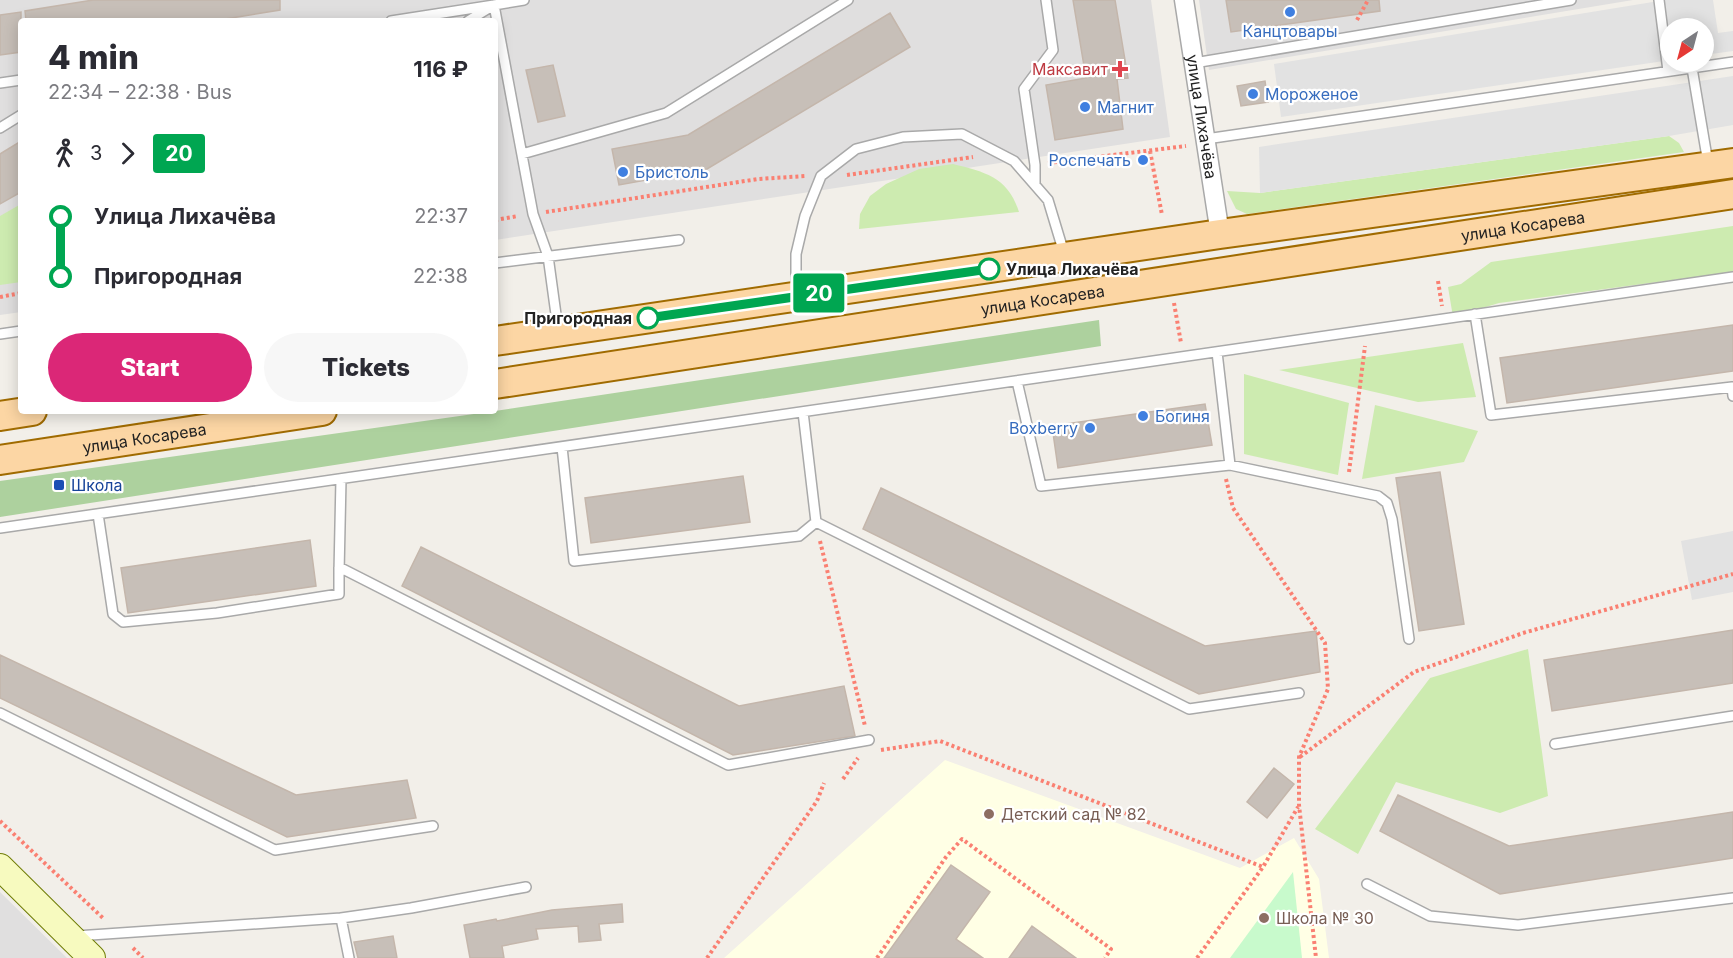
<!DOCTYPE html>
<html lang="en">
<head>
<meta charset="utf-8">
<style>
  :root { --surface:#fff; --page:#f7f7f7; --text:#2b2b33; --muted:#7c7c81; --accent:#db2777 }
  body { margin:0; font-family:Inter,sans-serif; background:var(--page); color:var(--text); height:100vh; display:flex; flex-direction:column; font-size:22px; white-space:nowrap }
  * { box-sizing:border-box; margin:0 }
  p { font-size:20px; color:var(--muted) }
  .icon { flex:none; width:33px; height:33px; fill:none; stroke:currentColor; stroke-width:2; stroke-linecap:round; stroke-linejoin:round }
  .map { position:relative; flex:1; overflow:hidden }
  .drawer { position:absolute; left:18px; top:18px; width:480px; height:396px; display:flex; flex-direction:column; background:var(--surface); border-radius:6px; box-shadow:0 3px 15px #0003 }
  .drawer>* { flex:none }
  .badge { padding:0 12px; border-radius:4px; font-size:21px; line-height:39px }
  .needle { width:39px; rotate:216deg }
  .controls { position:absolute; left:1660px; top:18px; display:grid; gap:12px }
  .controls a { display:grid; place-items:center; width:54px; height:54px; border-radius:50%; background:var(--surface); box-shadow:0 3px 15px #0003; font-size:30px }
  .map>.badge { position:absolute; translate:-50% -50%; box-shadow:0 0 0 3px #fff }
  .legs { display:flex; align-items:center; gap:9px; height:66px; padding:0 30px; font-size:20px }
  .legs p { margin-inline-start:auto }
  .head { display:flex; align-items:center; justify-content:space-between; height:102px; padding:0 30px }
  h1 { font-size:33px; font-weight:800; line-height:45px }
  .button { display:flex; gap:12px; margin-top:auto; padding:12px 30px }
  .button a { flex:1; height:69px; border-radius:36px; background:var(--accent); color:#fff; font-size:24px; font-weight:800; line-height:69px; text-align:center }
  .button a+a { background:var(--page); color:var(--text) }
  ul { padding:0 30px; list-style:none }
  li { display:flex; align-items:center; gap:21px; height:60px; font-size:22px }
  li i { display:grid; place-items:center; width:9px; height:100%; margin:0 8px; background:currentColor }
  li i::after { content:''; width:15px; height:15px; margin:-8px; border:4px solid; border-radius:50%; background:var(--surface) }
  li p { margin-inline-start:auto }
  li:first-child i { background:linear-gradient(#0000 50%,currentColor 0) }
  li:last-child i { background:linear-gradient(currentColor 50%,#0000 0) }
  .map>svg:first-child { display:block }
</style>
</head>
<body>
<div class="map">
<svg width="1733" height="958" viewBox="0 0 1733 958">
  <rect width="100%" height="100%" fill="#f2efe9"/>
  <path fill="#e0dfdf" d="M 0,0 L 1151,0 L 1170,137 L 495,240 L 495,21 L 21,21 L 21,312 L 0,315 Z
    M 1199,0 L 1633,0 L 1209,70 Z
    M 0,892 L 67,958 L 0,958 Z"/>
  <path fill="#ffffe5" d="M 945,760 L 1240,868 L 1294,838 L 1319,879 L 1329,958 L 724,958 Z"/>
  <path fill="#cdebb0" d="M 1669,136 L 1679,143 L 1684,152 L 1247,214 L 1236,209 L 1227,191 L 1260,193 Z
    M 953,164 C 985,172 1008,177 1019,212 L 859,229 L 860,214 L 870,196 L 886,184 L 919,169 Z
    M 21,204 L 21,282 L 0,285 L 0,216 Z
    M 1733,226 L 1733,272 L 1499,303 L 1453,317 L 1448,287 L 1461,284 L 1491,262 Z
    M 1463,343 L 1476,397 L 1418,402 L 1279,370 Z
    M 1244,374 L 1349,403 L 1338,475 L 1244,454 Z
    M 1375,405 L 1478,431 L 1464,462 L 1362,479 Z
    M 1528,649 L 1548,796 L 1500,813 L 1396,782 L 1358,854 L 1315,829 L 1430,678 Z"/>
  <path fill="#add19e" d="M 1099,320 L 1101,346 L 0,517 L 0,481 L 495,411 Z"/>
  <path fill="#c8facc" d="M 1293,872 L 1302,958 L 1230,958 Z"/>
  <path fill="#e2e2e2" d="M 1665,0 L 1713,0 L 1718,33 L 1733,31 L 1733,51 L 1704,55 L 1704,28 L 1671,28 L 1671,60 L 1281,117 L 1274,64 Z
    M 1733,76 L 1733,125 L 1669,136 L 1260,193 L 1259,147 Z
    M 1733,531 L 1733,592 L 1692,600 L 1681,541 Z"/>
  <path fill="#c7bfb8" stroke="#c4b6ab" stroke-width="1.5" d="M 93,0 L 280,0 L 280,10 L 213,21 L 26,21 L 25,11 Z
    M 1073,0 L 1115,0 L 1128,78 L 1117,79 L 1123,129 L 1055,140 L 1046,85 L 1086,78 Z
    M 1226,0 L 1379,0 L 1380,11 L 1231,32 Z
    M 21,12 L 21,52 L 0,55 L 0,15 Z
    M 890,13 L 910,47 L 707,169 L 619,185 L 612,149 L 688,135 Z
    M 553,65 L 565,116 L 538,122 L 526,70 Z
    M 1265,81 L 1268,102 L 1241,106 L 1237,86 Z
    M 21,141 L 21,192 L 0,204 L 0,154 Z
    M 1733,325 L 1733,371 L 1507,403 L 1500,358 Z
    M 1205,404 L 1212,445 L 1058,468 L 1052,426 Z
    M 1440,472 L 1464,624 L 1419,631 L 1396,478 Z
    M 743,476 L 750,522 L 591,543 L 585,498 Z
    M 881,488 L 1205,646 L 1316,631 L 1320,672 L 1199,694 L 863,529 Z
    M 310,540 L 316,586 L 128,613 L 121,568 Z
    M 421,547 L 739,706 L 844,686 L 855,736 L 733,755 L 402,586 Z
    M 1733,630 L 1733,683 L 1552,711 L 1544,660 Z
    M 0,655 L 296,795 L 407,780 L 416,818 L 287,837 L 0,698 Z
    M 1274,768 L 1294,784 L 1267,818 L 1247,802 Z
    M 1398,795 L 1509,846 L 1733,812 L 1733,858 L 1500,894 L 1380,831 Z
    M 951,865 L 990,892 L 956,939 L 983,958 L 884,958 Z
    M 622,904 L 623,922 L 599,924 L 601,940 L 579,942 L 578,926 L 536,929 L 538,939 L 502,946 L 504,958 L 470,958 L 464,925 L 496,919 L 497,921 L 552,910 Z
    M 1032,926 L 1076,958 L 1009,958 Z
    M 393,936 L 397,958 L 358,958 L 354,942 Z"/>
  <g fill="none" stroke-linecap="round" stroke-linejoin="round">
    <g stroke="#a9a9a9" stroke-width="12">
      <path id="lane" d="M 524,0 L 494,5 L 533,214 L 548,256 L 558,329
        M 1659,0 L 1668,71
        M 391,21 L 494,5
        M 468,21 L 489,8
        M 1194,63 L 1571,0
        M 1692,68 L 1708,163
        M 0,83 L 21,80
        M 0,128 L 21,115
        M 1206,139 L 1733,62
        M 522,154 L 666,113 L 848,0
        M 1035,184 L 1035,165 L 1024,89 L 1053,50 L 1046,0
        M 495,263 L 679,240
        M 796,294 L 796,254 L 805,216 L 821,176 L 856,149 L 903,137 L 962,134 L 1014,161 L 1048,200 L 1064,253
        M 1475,314 L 1491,415 L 1732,387 L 1733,396
        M 0,334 L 21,331
        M 1217,352 L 1230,465
        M 1017,381 L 1041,486 L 1230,465 L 1378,496 L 1387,503 L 1392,519 L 1409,639
        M 803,412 L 816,522
        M 562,447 L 574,561 L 799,536 L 816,522
        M 98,514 L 113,614 L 123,622 L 217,613 L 339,594 L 339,567 L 728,765 L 869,740
        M 816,522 L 1189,709 L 1299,693
        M 0,528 L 1733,277
        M 339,573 L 341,479
        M 0,713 L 275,850 L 433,826
        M 1555,744 L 1733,716
        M 1367,884 L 1430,916 L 1518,925 L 1733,898
        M 341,918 L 349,958
        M 76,936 L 341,918 L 411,908 L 526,887"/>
    </g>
    <g stroke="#a9a9a9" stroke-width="21">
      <g id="street">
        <path id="s1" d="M 1184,0 L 1220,234"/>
      </g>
    </g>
    <g stroke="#707d05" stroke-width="28">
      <path id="secondary" d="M 0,867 L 92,958"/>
    </g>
    <g stroke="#a06b00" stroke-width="32">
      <g id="primary">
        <path d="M 495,341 L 1220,234 L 1733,163"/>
        <path id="s2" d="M 495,384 L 1733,194"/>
        <path d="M 0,416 L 32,411"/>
        <path id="s3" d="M 0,460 L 322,411"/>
      </g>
    </g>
    <path stroke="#fa8072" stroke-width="4" stroke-dasharray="3 3" stroke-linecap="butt" d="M 1357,20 L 1368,0
      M 1150,151 L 1162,215
      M 1048,163 L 1186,146
      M 847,175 L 973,157
      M 546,212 L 758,179 L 806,176
      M 495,220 L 518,216
      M 1438,281 L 1442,306
      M 0,297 L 21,293
      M 1174,303 L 1181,343
      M 1349,472 L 1365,346
      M 1226,479 L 1233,508 L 1325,643 L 1328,689 L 1299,757 L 1299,805 L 1316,958
      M 820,541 L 865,726
      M 881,750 L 940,741 L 1263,867
      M 1300,757 L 1414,672 L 1523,633 L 1733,574
      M 843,779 L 858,758
      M 0,821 L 104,919
      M 133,948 L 143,958
      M 707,958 L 817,801 L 824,783
      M 877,958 L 946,857 L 962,839 L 1111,949 L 1105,958
      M 1197,958 L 1263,867 L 1298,807"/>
    <use href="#lane" stroke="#fff" stroke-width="9"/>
    <use href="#street" stroke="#fff" stroke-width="18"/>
    <use href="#secondary" stroke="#f7fabf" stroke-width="26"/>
    <use href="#primary" stroke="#fcd6a4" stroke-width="28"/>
  </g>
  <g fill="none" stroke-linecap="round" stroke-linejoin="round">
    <g stroke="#fff" stroke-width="14">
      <path id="line-1" d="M 648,318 L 989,269"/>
    </g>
    <use href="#line-1" stroke="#00a651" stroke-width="9"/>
  </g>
  <g fill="#3f7fe0" stroke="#fff" stroke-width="2">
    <circle cx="1290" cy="12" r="6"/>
    <circle cx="1253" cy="94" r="6"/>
    <circle cx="1085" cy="107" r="6"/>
    <circle cx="1143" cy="160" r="6"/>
    <circle cx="623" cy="172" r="6"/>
    <circle cx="1143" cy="416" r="6"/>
    <circle cx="1090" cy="428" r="6"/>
  </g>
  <path fill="#e0444e" stroke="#fff" stroke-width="2" d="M1117 60h6v6h6v6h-6v6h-6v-6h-6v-6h6z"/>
  <g fill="#fff" stroke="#00a651" stroke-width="3">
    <circle cx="989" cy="269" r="10"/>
    <circle cx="648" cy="318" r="10"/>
  </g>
  <rect fill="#1a4fb4" stroke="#fff" stroke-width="2" x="53" y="479" width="12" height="12" rx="3"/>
  <g fill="#8d6e63" stroke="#fff" stroke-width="2">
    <circle cx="989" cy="814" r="6"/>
    <circle cx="1264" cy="918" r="6"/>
  </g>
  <g text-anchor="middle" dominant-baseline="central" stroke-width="4.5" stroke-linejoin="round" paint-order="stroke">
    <g font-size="16" fill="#366cbe" stroke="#fff" text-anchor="start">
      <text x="1290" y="31" text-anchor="middle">Канцтовары</text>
      <text x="1265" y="94">Мороженое</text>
      <text x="1097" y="107">Магнит</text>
      <text x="1131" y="160" text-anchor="end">Роспечать</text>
      <text x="635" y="172">Бристоль</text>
      <text x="1155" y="416">Богиня</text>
      <text x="1078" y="428" text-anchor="end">Boxberry</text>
    </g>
    <g font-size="16" fill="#be3a42" stroke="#fff" text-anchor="end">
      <text x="1108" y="69">Максавит</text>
    </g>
    <g font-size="16" fill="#222" stroke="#fff">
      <text stroke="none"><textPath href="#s1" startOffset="118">улица Лихачёва</textPath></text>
      <text stroke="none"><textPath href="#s2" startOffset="1040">улица Косарева</textPath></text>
      <text stroke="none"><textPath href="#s2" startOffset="554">улица Косарева</textPath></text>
      <text stroke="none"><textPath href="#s3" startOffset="146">улица Косарева</textPath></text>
    </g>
    <g font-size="16" font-weight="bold" fill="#222" stroke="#fff" text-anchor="start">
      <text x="1006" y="269">Улица Лихачёва</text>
      <text x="632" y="318" text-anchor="end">Пригородная</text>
    </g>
    <g font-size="16" fill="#164399" stroke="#fff" text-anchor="start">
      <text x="71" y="485">Школа</text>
    </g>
    <g font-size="16" fill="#785e54" stroke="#fff" text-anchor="start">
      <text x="1001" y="814">Детский сад № 82</text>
      <text x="1276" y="918">Школа № 30</text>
    </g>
  </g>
</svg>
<div class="controls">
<a><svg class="needle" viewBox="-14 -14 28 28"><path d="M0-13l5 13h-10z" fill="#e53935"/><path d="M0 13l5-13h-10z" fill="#7c7c81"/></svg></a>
</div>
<b class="badge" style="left:819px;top:293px;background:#00a651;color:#fff">20</b>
<section class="drawer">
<div class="head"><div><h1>4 min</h1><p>22:34 – 22:38 · Bus</p></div><b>116 ₽</b></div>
<div class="legs"><svg class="icon" aria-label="walk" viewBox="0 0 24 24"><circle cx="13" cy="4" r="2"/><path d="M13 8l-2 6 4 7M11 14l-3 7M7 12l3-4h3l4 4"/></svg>3<svg class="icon" aria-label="forward" viewBox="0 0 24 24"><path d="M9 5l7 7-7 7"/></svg><b class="badge" style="background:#00a651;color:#fff">20</b></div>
<ul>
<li><i style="color:#00a651"></i><b>Улица Лихачёва</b><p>22:37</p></li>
<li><i style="color:#00a651"></i><b>Пригородная</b><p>22:38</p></li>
</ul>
<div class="button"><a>Start</a><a>Tickets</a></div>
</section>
</div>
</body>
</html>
